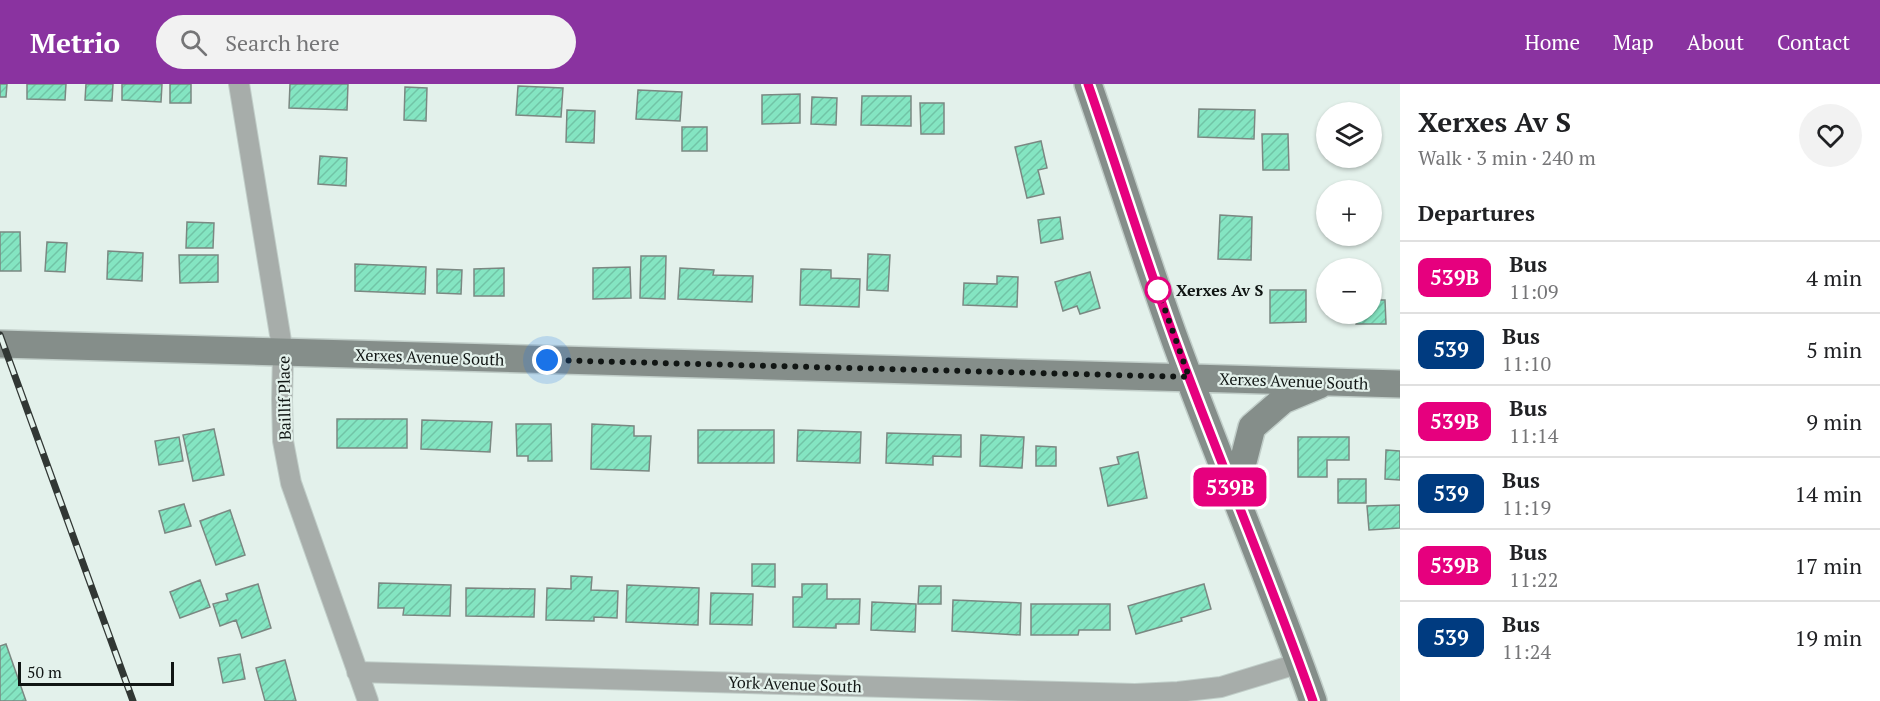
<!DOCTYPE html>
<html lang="en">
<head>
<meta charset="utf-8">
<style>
  :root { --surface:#fff; --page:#f2f2f2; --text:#202124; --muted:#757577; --line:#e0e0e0; --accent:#8a33a0 }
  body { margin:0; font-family:"PT Serif",serif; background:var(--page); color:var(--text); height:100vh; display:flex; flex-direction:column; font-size:22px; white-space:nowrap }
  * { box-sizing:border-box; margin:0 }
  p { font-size:20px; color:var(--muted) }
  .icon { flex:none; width:33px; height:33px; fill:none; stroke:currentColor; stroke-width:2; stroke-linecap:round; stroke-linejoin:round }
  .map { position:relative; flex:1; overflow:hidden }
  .sheet { display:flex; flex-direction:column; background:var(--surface); width:480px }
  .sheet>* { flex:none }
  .badge { padding:0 12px; border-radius:9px; font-size:21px; line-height:39px }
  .tools { position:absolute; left:1316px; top:18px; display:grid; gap:12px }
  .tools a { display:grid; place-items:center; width:66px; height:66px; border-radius:50%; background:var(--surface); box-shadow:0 2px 4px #0004; font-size:30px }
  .scale { position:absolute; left:18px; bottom:15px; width:156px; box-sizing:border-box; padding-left:6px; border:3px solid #111614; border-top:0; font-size:16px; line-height:21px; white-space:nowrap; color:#111614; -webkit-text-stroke:4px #e3f1eb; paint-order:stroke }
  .you { position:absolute; width:30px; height:30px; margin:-15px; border:4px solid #fff; border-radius:50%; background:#1a73e8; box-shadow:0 0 0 9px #1a73e833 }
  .map>.badge { position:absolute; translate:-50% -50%; box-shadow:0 0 0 3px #fff }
  h2 { padding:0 18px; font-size:22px; line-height:54px }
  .round { display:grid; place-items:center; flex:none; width:63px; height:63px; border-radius:32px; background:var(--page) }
  .overview { display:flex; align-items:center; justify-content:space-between; height:102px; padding:0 18px }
  h1 { font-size:28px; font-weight:700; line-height:45px }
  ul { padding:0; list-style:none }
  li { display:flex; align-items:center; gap:18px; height:72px; padding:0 18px; border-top:2px solid var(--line) }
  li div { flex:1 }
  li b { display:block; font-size:22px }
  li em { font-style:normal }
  li .badge { min-width:66px; font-weight:700; text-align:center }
  header { display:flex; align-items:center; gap:36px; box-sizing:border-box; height:84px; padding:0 30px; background:var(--accent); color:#fff }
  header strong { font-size:28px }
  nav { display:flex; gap:33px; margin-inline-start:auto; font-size:21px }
  .search { width:420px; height:54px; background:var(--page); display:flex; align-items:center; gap:15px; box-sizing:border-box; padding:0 21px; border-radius:33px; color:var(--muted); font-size:22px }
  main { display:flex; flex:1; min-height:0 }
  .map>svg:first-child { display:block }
</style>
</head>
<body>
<header>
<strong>Metrio</strong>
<div class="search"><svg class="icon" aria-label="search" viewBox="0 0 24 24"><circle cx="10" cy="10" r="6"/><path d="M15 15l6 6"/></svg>Search here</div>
<nav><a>Home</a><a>Map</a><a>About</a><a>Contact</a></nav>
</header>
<main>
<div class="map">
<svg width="1400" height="617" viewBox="0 0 1400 617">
  <defs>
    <pattern id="building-hatch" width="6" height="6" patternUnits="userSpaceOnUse" patternTransform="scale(1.5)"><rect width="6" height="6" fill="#84e5c2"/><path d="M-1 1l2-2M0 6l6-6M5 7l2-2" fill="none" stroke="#71c4a6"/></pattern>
  </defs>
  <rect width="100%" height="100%" fill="#e3f1eb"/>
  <path fill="url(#building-hatch)" stroke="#7b8882" stroke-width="1.5" d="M 0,0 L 7,0 L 6,13 L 0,13 Z
    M 27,0 L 66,0 L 65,16 L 27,15 Z
    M 86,0 L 113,0 L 112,17 L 85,16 Z
    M 122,0 L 162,0 L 161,18 L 122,16 Z
    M 170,0 L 191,0 L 191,19 L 170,19 Z
    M 290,0 L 348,0 L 347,26 L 289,24 Z
    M 518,2 L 563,4 L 561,33 L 516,31 Z
    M 405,3 L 427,4 L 426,37 L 404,36 Z
    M 638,6 L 682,8 L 680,37 L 636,35 Z
    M 800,10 L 800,39 L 762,40 L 762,11 Z
    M 862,12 L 911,12 L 911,42 L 861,41 Z
    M 812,13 L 837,14 L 836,41 L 811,40 Z
    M 920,19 L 944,19 L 944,50 L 921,50 Z
    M 1199,25 L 1255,26 L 1254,55 L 1198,53 Z
    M 567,26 L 595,27 L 594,59 L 566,58 Z
    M 682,43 L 707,43 L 707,67 L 682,67 Z
    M 1262,50 L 1288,50 L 1289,86 L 1263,86 Z
    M 1041,57 L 1047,84 L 1038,86 L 1044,110 L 1027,114 L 1015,63 Z
    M 320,72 L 347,74 L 346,102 L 318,100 Z
    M 1220,131 L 1252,133 L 1251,176 L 1218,175 Z
    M 1060,133 L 1063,155 L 1041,159 L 1038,136 Z
    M 187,138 L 214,139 L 213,164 L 186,164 Z
    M 0,148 L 20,148 L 21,187 L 0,187 Z
    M 47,158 L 67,159 L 65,188 L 45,187 Z
    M 108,167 L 143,169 L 142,197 L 107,195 Z
    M 868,170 L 890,171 L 888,207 L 867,206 Z
    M 179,171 L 218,171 L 218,198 L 180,199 Z
    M 641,172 L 666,172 L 665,215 L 640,214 Z
    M 355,180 L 426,183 L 425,210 L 355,207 Z
    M 630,183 L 631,214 L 593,215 L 593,184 Z
    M 504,184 L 504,212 L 474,212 L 474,185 Z
    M 680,184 L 714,186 L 713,191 L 753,192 L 752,218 L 678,215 Z
    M 437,185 L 462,186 L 461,210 L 437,209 Z
    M 801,185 L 831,186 L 831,194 L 860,195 L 859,223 L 800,221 Z
    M 1090,188 L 1100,224 L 1080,230 L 1077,222 L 1063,227 L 1055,198 Z
    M 997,192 L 1018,193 L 1017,223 L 963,221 L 964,199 L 997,200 Z
    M 1371,198 L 1375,198 L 1375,216 L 1385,216 L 1386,240 L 1356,240 L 1356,230 L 1371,230 Z
    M 1270,206 L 1306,206 L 1306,238 L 1270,239 Z
    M 337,335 L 407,335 L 407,364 L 337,364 Z
    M 422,336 L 492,338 L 490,368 L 421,365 Z
    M 516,340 L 551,340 L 552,377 L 528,377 L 528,372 L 517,372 Z
    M 592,340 L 634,342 L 634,352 L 651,352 L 649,387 L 591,385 Z
    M 214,345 L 224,391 L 193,397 L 183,351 Z
    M 698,346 L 774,346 L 774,379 L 698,379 Z
    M 798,346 L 861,348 L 860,379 L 797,377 Z
    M 887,349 L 961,351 L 961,373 L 933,372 L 933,381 L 886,379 Z
    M 981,351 L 1024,353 L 1022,384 L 980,382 Z
    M 179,353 L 183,377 L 159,381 L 155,357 Z
    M 1298,353 L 1349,353 L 1349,376 L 1327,376 L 1327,393 L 1298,393 Z
    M 1036,362 L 1056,363 L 1056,382 L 1036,382 Z
    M 1386,366 L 1400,367 L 1400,396 L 1385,395 Z
    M 1138,368 L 1147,414 L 1108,422 L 1100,384 L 1119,380 L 1117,373 Z
    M 1338,395 L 1366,395 L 1366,419 L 1338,419 Z
    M 184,420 L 191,442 L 165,449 L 159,427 Z
    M 1400,421 L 1400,444 L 1369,446 L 1367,422 Z
    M 230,426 L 245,471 L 216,481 L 200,437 Z
    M 752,480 L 775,480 L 775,503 L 752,502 Z
    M 571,492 L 592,493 L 591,506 L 618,507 L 617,534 L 594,533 L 594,537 L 546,536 L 547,504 L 571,505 Z
    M 200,496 L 210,523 L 180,534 L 170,508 Z
    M 379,499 L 451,501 L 450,532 L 403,531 L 404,524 L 378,524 Z
    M 258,500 L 271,544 L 242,554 L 236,536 L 220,542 L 213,520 L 228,516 L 226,510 Z
    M 802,500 L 827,500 L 827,515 L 860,515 L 859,540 L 836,540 L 836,544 L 793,543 L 793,513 L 802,513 Z
    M 1204,500 L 1211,525 L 1181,534 L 1182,537 L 1136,550 L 1128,522 Z
    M 627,501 L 699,504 L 698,541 L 626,538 Z
    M 919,502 L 941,502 L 941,520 L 918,520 Z
    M 466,504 L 535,505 L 534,533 L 466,532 Z
    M 711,509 L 753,510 L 752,541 L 710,540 Z
    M 953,516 L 1021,519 L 1020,551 L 952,547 Z
    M 872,518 L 916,520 L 915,548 L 871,546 Z
    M 1031,520 L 1110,520 L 1110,546 L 1079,546 L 1078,551 L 1031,551 Z
    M 6,560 L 26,617 L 0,617 L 0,562 Z
    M 240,570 L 245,595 L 223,599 L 218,574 Z
    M 285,576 L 296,617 L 265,617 L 256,584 Z"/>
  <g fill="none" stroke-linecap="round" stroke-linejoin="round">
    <g stroke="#c1cec9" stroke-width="22">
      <path id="street" d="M 239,0 L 283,269 L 282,316 L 283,357 L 291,399 L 368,617
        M 357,588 L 1135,610 L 1178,608 L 1221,603 L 1300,579"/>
    </g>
    <g stroke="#c1cec9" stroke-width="30">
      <path id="secondary" d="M 1088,0 C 1118,86 1145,174 1176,259 C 1220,379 1271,497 1313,617
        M 0,260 L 1400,300
        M 1234,413 L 1252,343 L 1283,316 L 1319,301"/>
    </g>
    <use href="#street" stroke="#a7adaa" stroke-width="20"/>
    <use href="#secondary" stroke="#858e8a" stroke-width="27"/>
    <g stroke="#313734" stroke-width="7">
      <path id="rail" d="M 0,251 L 133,617"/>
    </g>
    <use href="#rail" stroke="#e3f1eb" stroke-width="4.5" stroke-dasharray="14" stroke-linecap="butt"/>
  </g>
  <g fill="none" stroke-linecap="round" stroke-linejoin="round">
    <g stroke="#fff" stroke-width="14">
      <path id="line" d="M 1088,0 C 1118,86 1145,174 1176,259 C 1220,379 1271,497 1313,617"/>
    </g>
    <use href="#line" stroke="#e6007e" stroke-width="9"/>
    <path stroke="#111614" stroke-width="6" stroke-dasharray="0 10.8" d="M 547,276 L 1189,293 L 1158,206"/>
  </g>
  <circle fill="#fff" stroke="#e6007e" stroke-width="3" cx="1158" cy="206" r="12"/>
  <g text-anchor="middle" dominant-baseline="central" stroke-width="4.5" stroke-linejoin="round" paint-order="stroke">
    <g font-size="16" font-weight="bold" fill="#111614" stroke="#e3f1eb" text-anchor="start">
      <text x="1176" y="206">Xerxes Av S</text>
    </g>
    <g font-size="16" fill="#111614" stroke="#e3f1eb">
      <text transform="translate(430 273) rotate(2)">Xerxes Avenue South</text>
      <text transform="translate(1294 297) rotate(2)">Xerxes Avenue South</text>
      <text transform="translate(284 314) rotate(-91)">Baillif Place</text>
      <text transform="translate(795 600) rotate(2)">York Avenue South</text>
    </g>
  </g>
</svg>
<div class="tools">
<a><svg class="icon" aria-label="layers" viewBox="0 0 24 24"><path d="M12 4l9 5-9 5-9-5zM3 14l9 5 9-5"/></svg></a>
<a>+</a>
<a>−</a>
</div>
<div class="scale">50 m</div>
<div class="you" style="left:547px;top:276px"></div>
<b class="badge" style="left:1230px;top:403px;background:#e6007e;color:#fff">539B</b>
</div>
<section class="sheet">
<div class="overview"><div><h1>Xerxes Av S</h1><p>Walk · 3 min · 240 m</p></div><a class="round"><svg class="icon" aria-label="heart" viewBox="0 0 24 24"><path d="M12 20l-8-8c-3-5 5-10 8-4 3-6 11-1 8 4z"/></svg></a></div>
<h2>Departures</h2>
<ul>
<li><span class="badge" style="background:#e6007e;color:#fff">539B</span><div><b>Bus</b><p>11:09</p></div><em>4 min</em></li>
<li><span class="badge" style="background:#003b80;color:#fff">539</span><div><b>Bus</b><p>11:10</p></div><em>5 min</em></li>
<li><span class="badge" style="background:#e6007e;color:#fff">539B</span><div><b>Bus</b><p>11:14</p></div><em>9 min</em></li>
<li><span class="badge" style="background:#003b80;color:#fff">539</span><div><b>Bus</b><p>11:19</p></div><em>14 min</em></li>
<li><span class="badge" style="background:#e6007e;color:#fff">539B</span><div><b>Bus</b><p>11:22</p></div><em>17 min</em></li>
<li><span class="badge" style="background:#003b80;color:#fff">539</span><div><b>Bus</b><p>11:24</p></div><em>19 min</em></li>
</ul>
</section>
</main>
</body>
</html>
